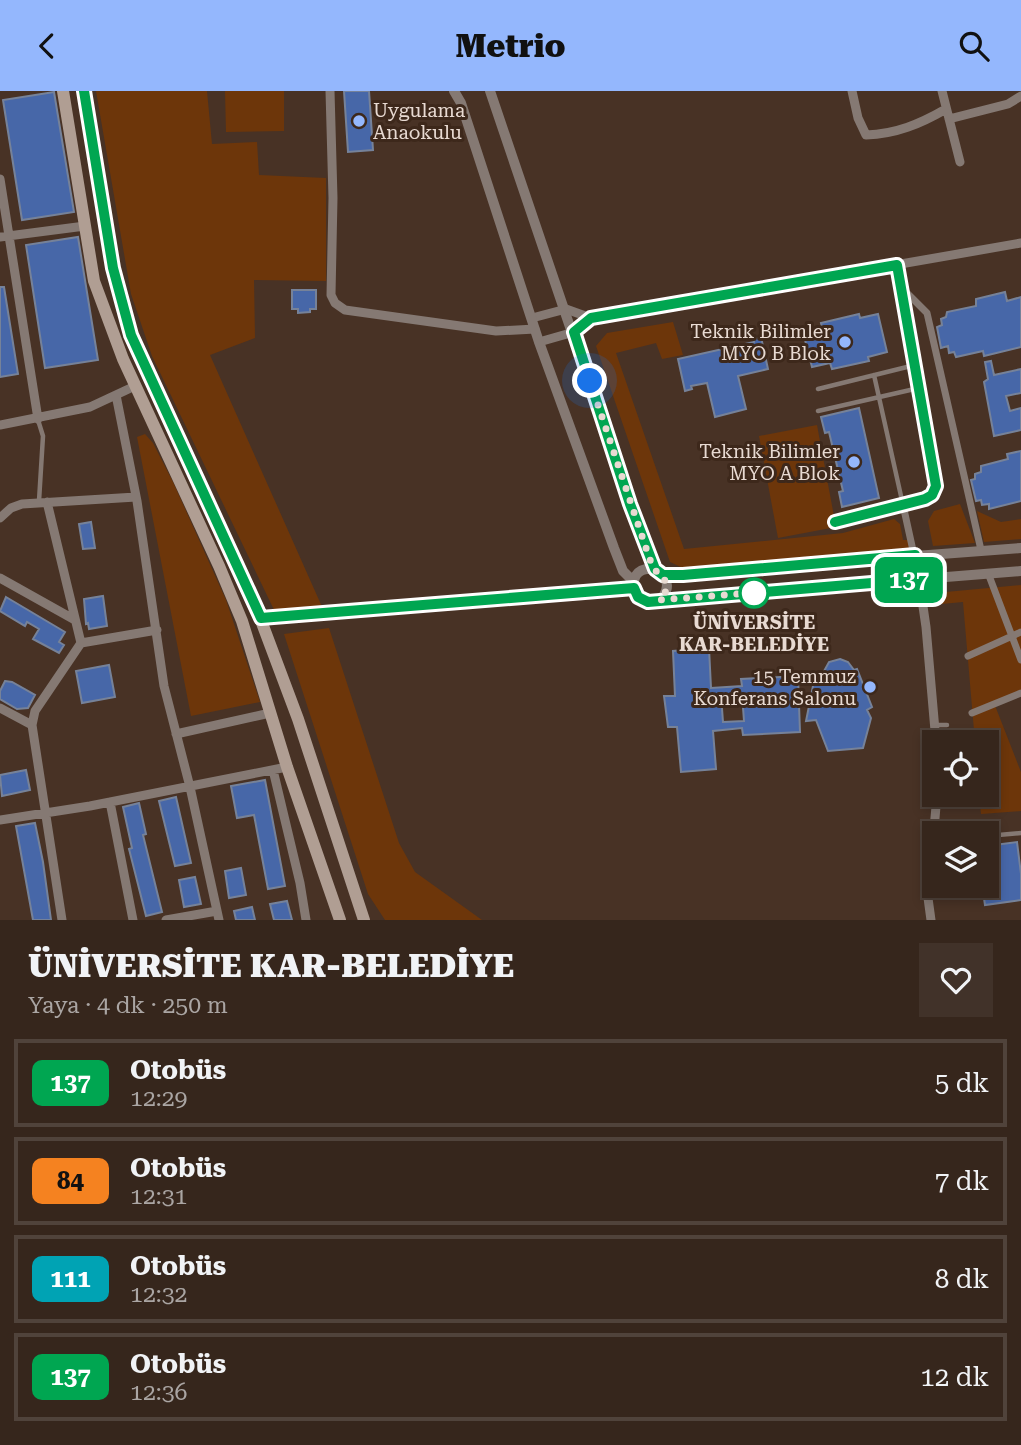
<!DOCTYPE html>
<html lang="tr">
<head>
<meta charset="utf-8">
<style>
  :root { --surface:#36261c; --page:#413229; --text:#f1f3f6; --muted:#aaa5a3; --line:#50433b; --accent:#94b7fd }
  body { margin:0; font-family:"Roboto Serif",serif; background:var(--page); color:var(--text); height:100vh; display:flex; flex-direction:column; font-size:26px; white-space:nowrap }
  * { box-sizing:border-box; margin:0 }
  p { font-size:23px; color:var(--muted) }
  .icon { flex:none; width:38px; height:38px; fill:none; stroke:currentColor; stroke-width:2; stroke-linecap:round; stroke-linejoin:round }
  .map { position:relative; height:829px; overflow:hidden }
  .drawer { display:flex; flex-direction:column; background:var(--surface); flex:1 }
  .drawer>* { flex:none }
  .badge { padding:0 14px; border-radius:10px; font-size:24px; line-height:46px }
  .controls { position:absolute; left:922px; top:639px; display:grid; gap:14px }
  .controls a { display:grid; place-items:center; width:77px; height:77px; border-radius:0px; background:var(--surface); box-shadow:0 4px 10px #0003,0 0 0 2px var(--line); font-size:35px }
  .you { position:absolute; width:35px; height:35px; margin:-18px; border:5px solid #fff; border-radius:50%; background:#1a73e8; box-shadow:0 0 0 10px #1a73e833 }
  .map>.badge { position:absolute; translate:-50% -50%; box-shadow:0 0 0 4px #fff }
  .round { display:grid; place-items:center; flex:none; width:74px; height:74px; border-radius:0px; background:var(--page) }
  .summary { display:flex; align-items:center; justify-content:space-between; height:119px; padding:0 28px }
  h1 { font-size:33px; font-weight:800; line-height:52px }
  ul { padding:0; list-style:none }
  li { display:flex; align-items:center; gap:21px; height:88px; margin:0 14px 10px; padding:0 14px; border:4px solid var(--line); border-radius:0px }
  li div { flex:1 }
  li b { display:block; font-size:26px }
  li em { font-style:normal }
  li .badge { min-width:77px; font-weight:700; text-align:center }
  header { display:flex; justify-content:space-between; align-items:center; height:91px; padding:0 28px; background:var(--accent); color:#111; font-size:32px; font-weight:800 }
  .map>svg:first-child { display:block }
</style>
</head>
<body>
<header><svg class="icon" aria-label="back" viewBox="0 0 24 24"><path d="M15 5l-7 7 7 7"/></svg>Metrio<svg class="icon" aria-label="search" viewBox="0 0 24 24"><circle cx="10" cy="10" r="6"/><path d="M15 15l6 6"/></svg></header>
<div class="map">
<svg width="1021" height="829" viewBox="0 0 1021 829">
  <rect width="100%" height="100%" fill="#483225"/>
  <path fill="#6d360a" d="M 96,0 L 207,0 L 212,53 L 257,51 L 259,84 L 326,87 L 326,190 L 254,189 L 255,247 L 210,264 L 323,518 L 277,525 L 152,265 L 131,203 Z
    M 225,0 L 284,0 L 284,40 L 226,41 Z
    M 673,231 L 683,264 L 662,268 L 656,252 L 616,262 L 684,458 L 843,442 L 894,428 L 900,433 L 903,449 L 909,449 L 910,458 L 683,477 L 670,471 L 596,255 L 607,242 Z
    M 817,334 L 836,436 L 778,447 L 759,345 Z
    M 145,343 L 153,352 L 173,391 L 226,509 L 260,611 L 191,625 L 137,346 Z
    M 960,413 L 975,452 L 933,455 L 928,430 L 934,420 Z
    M 977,420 L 1001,431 L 1021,428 L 1021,448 L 984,451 Z
    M 1021,494 L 1021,601 L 994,612 L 1021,681 L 1021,720 L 981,723 L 979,704 L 987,704 L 987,651 L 975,651 L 963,511 L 931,514 L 935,502 Z
    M 329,537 L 399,752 L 415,781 L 482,829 L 385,829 L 368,803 L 284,543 Z"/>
  <path fill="#4767a8" stroke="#768299" stroke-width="2" fill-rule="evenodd" d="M 344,0 L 369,0 L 373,59 L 348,61 Z
    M 54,1 L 74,121 L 22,129 L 3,9 Z
    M 78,146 L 98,269 L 45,277 L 26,154 Z
    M 0,196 L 4,196 L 18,283 L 0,286 Z
    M 292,199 L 316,199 L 316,218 L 310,218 L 310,221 L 298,222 L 298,218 L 292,218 Z
    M 1005,201 L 1007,210 L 1021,206 L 1021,256 L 984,265 L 983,260 L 956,266 L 954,261 L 949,262 L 948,255 L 941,257 L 937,236 L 942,234 L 941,228 L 946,226 L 947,221 L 976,215 L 976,208 Z
    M 859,223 L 860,227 L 878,223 L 887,261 L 868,266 L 869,270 L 832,278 L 830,272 L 812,276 L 803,241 L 822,236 L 821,232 Z
    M 761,246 L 768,278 L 738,285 L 746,318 L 715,326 L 707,292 L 691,295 L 692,298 L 685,300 L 678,268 L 754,251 L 754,248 Z
    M 991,270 L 994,284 L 1021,278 L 1021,302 L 1006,305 L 1010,320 L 1021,317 L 1021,339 L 994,345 L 984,291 L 988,288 L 985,271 Z
    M 859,317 L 879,407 L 842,416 L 839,401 L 843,400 L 829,341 L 825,342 L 821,326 Z
    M 1021,360 L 1021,410 L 989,418 L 989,413 L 982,414 L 981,409 L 976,410 L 971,389 L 975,388 L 975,383 L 981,381 L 981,375 L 1008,368 L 1007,363 Z
    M 91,431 L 95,457 L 83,458 L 79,433 Z
    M 103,505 L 107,535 L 89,538 L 88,532 L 86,533 L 84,508 Z
    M 6,506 L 65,541 L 59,551 L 64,554 L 59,562 L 33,548 L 39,538 L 27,531 L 25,535 L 0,520 Z
    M 709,557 L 711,597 L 742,595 L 741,588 L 798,585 L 800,641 L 743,644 L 742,637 L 713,640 L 716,678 L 681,681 L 677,636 L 668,636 L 664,605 L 675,605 L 673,560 ZM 742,603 L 744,630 L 723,631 L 721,604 Z
    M 840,568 L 848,571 L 854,579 L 857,578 L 872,616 L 867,619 L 871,627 L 863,657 L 828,660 L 816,629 L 806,630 L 814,590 L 820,582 L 823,582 L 829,571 Z
    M 109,574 L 115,606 L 82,612 L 76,580 Z
    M 5,590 L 12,591 L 35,604 L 28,617 L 17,618 L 0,608 L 0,600 Z
    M 26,679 L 30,699 L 2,705 L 0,684 Z
    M 265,689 L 285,795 L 268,798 L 254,724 L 237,727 L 231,695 Z
    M 176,706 L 191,772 L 175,775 L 159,710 Z
    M 139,712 L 146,743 L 143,744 L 162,821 L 146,825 L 129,758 L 132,757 L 123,716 Z
    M 35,732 L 43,771 L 51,829 L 33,829 L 16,735 Z
    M 1017,751 L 1021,783 L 1021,809 L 985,814 L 982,794 L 987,794 L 987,755 Z
    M 241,777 L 246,804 L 229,807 L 225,780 Z
    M 195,786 L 201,813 L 184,816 L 179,789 Z
    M 287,810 L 292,829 L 274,829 L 270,813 Z
    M 252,816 L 255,829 L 236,829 L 234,820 Z"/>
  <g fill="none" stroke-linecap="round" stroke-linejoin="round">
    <path stroke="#857973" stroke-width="4.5" d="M 874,284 L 903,414
      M 818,298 L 915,274
      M 818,320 L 919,297
      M 38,329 L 43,345 L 39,410
      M 835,431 L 925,408 L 932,404 L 936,395 L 898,174
      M 262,527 L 633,497
      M 936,634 L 947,634
      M 987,745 L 1021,742"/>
    <path stroke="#857973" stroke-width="7" d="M 901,196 L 927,222 L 981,459
      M 903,414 L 914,464
      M 988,482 L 1021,569
      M 968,565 L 1021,541
      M 972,622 L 1021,602"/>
    <path stroke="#857973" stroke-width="9" d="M 330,0 L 333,107 L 331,204 L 335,212 L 345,219 L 496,240 L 535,238
      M 852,0 L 858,27 L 866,44 C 896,43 920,33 946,18
      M 942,0 L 960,71
      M 949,28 L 1008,13 L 1021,5
      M 0,88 L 38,328
      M 0,146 L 85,135
      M 532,227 L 566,218 L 591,227 L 1021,152
      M 539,251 L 574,241 L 591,227
      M 116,304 L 137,410 L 164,595 L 190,696 L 219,829
      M 0,334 L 90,316 L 135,295
      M 47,411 L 81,552
      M 0,427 L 11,417 L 22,413 L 136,406
      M 0,487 L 75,529
      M 919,488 L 926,536 L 936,651
      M 0,617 L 32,634
      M 176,643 L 270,622
      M 273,679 L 300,792 L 306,829
      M 110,711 L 133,829
      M 0,729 L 90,715 L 287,676
      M 62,829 L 32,634 L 35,620 L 81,552 L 157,539
      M 166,829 L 217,820
      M 931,829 L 928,807 L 937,704"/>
    <path stroke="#857973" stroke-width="10" d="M 454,0 L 461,12 L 539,251 L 614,457 L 623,480 L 634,491
      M 490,0 L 648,466 C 654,476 662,481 665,488 C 668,493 667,499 664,504 C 644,534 613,474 655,478
      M 914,464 L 919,488
      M 663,484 L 1021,457
      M 659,509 L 1021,480"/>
    <path stroke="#b09e93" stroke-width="12" d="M 63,0 L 94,190 L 123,268 L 219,475 L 242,530 L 287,676 L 340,829
      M 84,0 L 113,177 L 131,244 L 253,508 L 298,628 L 364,829"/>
  </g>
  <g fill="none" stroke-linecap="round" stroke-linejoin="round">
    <g stroke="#fff" stroke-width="16">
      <path id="line" d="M 84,0 L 113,177 L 131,244 L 261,527 L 634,497 L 638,506 L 648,511 L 919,488 L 915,464 L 683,484 L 663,484 L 655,478 L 630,413 L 574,241 L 591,227 L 897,174 L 936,395 L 932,404 L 925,408 L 835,431"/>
    </g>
    <use href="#line" stroke="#00a651" stroke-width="10"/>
    <path stroke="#e8dad2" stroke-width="7" stroke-dasharray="0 12.6" d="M 590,290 L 649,466 C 651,470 651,475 654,478 C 665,489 674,494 659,509 L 764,501 L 754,502"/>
  </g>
  <g fill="#94b7fd" stroke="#3d281b" stroke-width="2.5">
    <circle cx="359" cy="30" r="7"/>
    <circle cx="845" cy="251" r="7"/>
    <circle cx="854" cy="371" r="7"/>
    <circle cx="870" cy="596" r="7"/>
  </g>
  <circle fill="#fff" stroke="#00a651" stroke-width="3.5" cx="754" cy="502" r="14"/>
  <g text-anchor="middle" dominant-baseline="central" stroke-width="6" stroke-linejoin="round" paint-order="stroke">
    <g font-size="19" fill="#e8dad2" stroke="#3d281b" text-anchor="end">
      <text x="373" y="19" text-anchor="start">Uygulama<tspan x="373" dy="22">Anaokulu</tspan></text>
      <text x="831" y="240">Teknik Bilimler<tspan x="831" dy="22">MYO B Blok</tspan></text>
      <text x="840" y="360">Teknik Bilimler<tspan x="840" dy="22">MYO A Blok</tspan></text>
      <text x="856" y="585">15 Temmuz<tspan x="856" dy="22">Konferans Salonu</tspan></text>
    </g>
    <g font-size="19" font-weight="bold" fill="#e8dad2" stroke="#3d281b">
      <text x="754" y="531">ÜNİVERSİTE<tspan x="754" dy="22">KAR-BELEDİYE</tspan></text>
    </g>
  </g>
</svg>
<div class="controls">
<a><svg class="icon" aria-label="locate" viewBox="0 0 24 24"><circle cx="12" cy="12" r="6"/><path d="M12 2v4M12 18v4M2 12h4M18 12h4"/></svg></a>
<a><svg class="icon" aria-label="layers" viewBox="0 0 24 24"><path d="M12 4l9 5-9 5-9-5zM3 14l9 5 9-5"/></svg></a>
</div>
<div class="you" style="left:590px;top:290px"></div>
<b class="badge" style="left:909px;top:489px;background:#00a651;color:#fff">137</b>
</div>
<section class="drawer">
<div class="summary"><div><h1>ÜNİVERSİTE KAR-BELEDİYE</h1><p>Yaya · 4 dk · 250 m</p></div><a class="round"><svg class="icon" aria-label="heart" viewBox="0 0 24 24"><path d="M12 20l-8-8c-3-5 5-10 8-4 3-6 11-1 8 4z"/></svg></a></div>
<ul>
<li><span class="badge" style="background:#00a651;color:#fff">137</span><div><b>Otobüs</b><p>12:29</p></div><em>5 dk</em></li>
<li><span class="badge" style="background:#f58220;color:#111">84</span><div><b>Otobüs</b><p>12:31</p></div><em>7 dk</em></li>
<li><span class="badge" style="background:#00a3b4;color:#fff">111</span><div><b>Otobüs</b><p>12:32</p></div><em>8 dk</em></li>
<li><span class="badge" style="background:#00a651;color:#fff">137</span><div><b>Otobüs</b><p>12:36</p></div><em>12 dk</em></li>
</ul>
</section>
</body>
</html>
